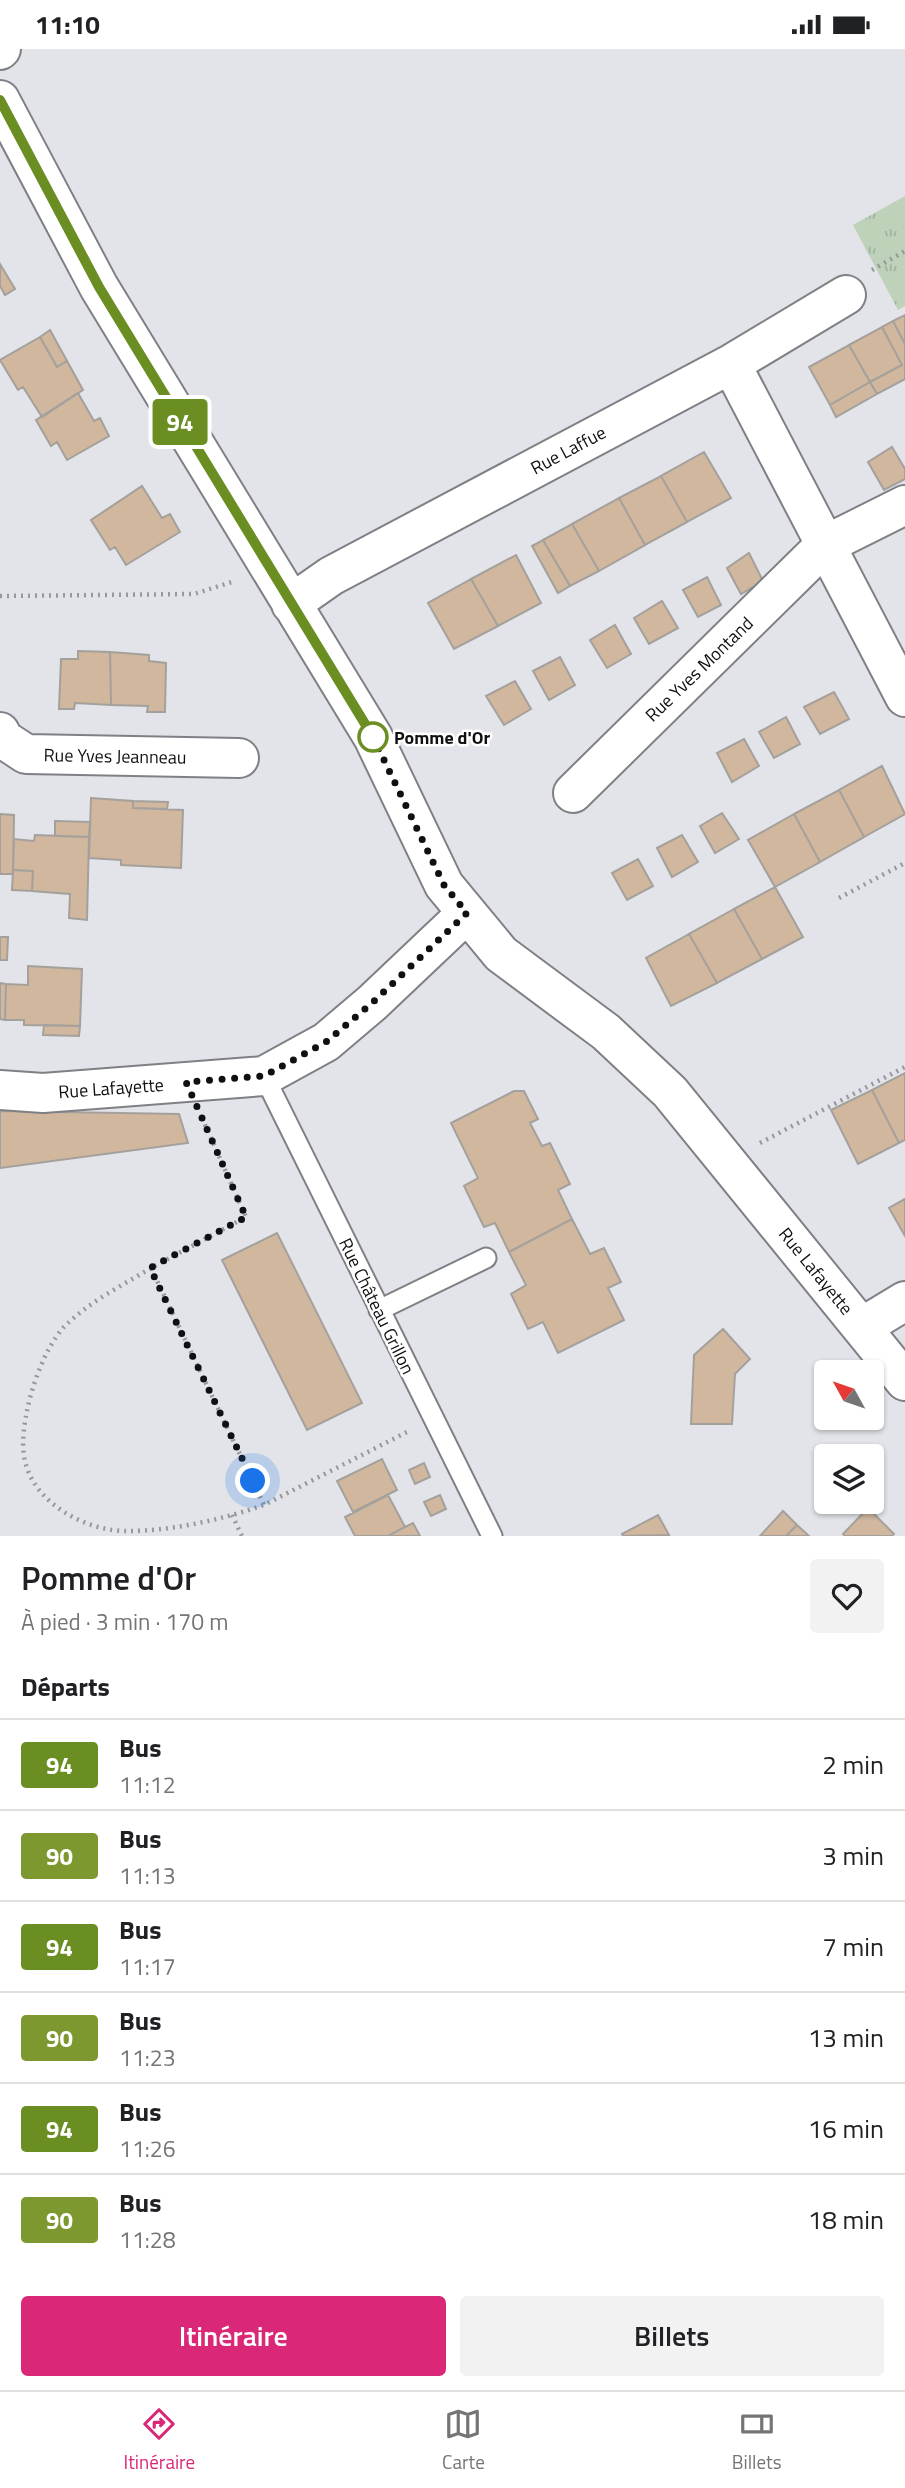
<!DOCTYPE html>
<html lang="fr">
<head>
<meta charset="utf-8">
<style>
  :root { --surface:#fff; --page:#f2f2f2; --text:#202124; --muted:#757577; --line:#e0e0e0; --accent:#db2777 }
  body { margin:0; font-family:"Titillium Web",sans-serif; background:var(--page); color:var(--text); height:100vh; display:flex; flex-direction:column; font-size:26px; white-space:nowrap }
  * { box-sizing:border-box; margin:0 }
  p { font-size:23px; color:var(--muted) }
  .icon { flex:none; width:38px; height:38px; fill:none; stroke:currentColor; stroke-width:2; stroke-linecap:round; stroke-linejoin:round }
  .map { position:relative; height:1487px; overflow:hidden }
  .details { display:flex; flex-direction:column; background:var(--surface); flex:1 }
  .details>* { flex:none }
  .badge { padding:0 14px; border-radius:5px; font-size:24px; line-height:46px }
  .needle { width:46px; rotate:310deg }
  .tools { position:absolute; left:814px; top:1311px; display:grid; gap:14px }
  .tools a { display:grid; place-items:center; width:70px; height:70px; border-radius:7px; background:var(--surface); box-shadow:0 2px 5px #0004; font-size:35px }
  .you { position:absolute; width:35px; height:35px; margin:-18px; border:5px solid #fff; border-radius:50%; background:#1a73e8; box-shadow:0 0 0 10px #1a73e833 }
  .map>.badge { position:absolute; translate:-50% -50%; box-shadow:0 0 0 4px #fff }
  h2 { padding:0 21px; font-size:26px; line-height:63px }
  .round { display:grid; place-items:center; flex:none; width:74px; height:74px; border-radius:7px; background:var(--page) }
  .overview { display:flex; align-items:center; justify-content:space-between; height:119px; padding:0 21px }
  h1 { font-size:33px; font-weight:600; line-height:52px }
  .action { display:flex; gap:14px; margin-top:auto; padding:14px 21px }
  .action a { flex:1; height:80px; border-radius:7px; background:var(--accent); color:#fff; font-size:28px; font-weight:600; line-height:80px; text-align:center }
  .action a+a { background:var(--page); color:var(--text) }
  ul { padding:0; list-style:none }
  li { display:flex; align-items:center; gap:21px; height:91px; padding:0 21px; border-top:2px solid var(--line) }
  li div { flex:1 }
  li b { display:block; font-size:26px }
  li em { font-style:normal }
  li .badge { min-width:77px; font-weight:700; text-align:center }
  .status { display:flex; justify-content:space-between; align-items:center; height:49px; padding:0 35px; background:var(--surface); direction:ltr }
  .status svg { height:19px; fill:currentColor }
  .menu { display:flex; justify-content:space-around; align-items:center; height:98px; border-top:2px solid var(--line); background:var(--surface); font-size:19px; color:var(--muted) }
  .menu a { display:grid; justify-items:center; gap:4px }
  .menu .active { color:var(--accent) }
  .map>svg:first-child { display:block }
</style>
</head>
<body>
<div class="status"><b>11:10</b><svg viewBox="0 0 49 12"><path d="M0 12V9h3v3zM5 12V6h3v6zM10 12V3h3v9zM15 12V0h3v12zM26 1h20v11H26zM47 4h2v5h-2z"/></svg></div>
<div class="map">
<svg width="905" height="1487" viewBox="0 0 905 1487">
  <defs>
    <pattern id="grass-tufts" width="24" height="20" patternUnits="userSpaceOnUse" patternTransform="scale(1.75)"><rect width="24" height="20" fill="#bed1b9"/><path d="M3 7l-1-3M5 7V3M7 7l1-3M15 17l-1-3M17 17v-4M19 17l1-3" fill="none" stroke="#a2b29e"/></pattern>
  </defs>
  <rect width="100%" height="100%" fill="#e2e4e9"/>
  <path fill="url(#grass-tufts)" d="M 905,147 L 905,257 L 898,261 L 853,176 Z"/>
  <path fill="#d0b79e" stroke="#a4a09c" stroke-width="2" d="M 0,215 L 15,240 L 5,246 L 0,237 Z
    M 905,266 L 905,295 L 893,272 Z
    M 893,272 L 905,295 L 905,330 L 877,345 L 870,333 L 902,316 L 882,278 Z
    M 882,278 L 902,316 L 870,333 L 849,296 Z
    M 50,281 L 67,312 L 57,318 L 40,288 Z
    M 40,288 L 57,318 L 67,312 L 83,341 L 42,368 L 23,338 L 18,341 L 0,311 Z
    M 849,296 L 870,333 L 830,356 L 809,318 Z
    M 870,333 L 877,345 L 836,368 L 830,356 Z
    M 78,344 L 94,372 L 100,369 L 109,387 L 67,411 L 57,393 L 51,397 L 36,371 Z
    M 892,398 L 905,420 L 905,430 L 884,441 L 868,413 Z
    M 704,403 L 731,449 L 687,473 L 661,427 Z
    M 661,427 L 687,473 L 645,496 L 619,449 Z
    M 142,437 L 162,469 L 170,465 L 180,483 L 126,516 L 115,498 L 110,501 L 91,471 Z
    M 619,449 L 645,496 L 599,522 L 572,475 Z
    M 572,475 L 599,522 L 570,537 L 543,491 Z
    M 543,491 L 570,537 L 558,544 L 532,497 Z
    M 749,504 L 763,532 L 741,545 L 727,519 Z
    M 516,506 L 541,554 L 498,577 L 471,530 Z
    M 707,528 L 721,556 L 698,568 L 683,541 Z
    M 471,530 L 498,577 L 454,600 L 428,554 Z
    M 662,552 L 678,579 L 649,595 L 634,569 Z
    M 615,576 L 631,605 L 607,619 L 590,591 Z
    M 78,602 L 110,603 L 111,656 L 75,654 L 74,660 L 59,660 L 61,610 L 78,610 Z
    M 110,603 L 149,606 L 149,612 L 166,614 L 165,663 L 147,663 L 148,657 L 111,656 Z
    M 560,608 L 575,636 L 549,651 L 533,622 Z
    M 515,632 L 531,660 L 504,676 L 486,647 Z
    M 834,643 L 849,670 L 820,685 L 804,658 Z
    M 786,668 L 800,695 L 774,709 L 759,683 Z
    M 744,690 L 759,717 L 732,733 L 717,704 Z
    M 882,717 L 905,765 L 864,788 L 839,741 Z
    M 839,741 L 864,788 L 820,813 L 794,765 Z
    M 91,749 L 133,752 L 133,759 L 183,761 L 181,819 L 121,816 L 121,811 L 89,809 Z
    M 133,752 L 168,753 L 167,760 L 133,759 Z
    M 722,764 L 739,790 L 715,804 L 700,777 Z
    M 0,765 L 14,766 L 13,825 L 0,825 Z
    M 794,765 L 820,813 L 775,838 L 748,791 Z
    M 55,772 L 90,773 L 89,788 L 55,787 Z
    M 35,786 L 89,788 L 87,871 L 69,869 L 70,845 L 32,842 L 33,822 L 13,821 L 14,790 L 34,792 Z
    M 682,786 L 698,813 L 672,828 L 657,799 Z
    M 638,810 L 653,837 L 627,851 L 612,824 Z
    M 13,821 L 33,822 L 32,842 L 12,841 Z
    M 775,838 L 803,888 L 762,910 L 734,860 Z
    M 734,860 L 762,910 L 717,934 L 689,885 Z
    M 689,885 L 717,934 L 671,957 L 646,909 Z
    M 0,888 L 8,888 L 7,911 L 0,911 Z
    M 28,917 L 82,920 L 80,977 L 24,976 L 24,971 L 5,971 L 6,935 L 28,936 Z
    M 0,934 L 6,935 L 5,971 L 0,970 Z
    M 44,976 L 80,977 L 79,987 L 43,986 Z
    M 905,1024 L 905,1091 L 899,1094 L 872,1041 Z
    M 872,1041 L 899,1094 L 858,1115 L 831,1061 Z
    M 514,1042 L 524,1042 L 538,1070 L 530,1074 L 542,1097 L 550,1094 L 570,1135 L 558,1141 L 572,1170 L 509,1203 L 495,1174 L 484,1178 L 464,1137 L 478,1129 L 451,1074 Z
    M 0,1062 L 179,1065 L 188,1094 L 0,1119 Z
    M 905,1150 L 905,1187 L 889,1159 Z
    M 572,1170 L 590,1205 L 604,1199 L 621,1233 L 608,1239 L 624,1271 L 558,1304 L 543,1273 L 528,1280 L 511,1245 L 526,1236 L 509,1203 Z
    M 277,1184 L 362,1354 L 307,1381 L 222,1211 Z
    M 723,1280 L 750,1310 L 735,1325 L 732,1375 L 691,1375 L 694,1306 Z
    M 382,1410 L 397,1441 L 353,1463 L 337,1432 Z
    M 424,1414 L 430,1428 L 415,1435 L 409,1421 Z
    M 388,1446 L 405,1478 L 388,1487 L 355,1487 L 345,1468 Z
    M 440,1446 L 446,1460 L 431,1467 L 424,1453 Z
    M 868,1459 L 894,1485 L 892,1487 L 845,1487 L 843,1485 Z
    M 783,1462 L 797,1476 L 786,1487 L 760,1487 Z
    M 658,1466 L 669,1486 L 623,1487 L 622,1485 Z
    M 413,1474 L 420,1487 L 388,1487 L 405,1478 Z
    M 797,1476 L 809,1487 L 786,1487 Z"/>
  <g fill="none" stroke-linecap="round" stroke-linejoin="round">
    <g stroke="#7f8085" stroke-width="23">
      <path id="service" d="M 264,1027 L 492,1487
        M 379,1261 L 486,1209"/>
    </g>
    <g stroke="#7f8085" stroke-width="42">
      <path id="minor" d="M 0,1 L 1,0
        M 0,51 L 99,238 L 373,688 L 444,836 L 501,905 L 606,983 L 670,1043 L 905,1332
        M 731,315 L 905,648
        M 291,555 L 331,527 L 731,315 L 846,246
        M 0,683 L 3,690 L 26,705 L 239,709
        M 573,744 L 825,496 L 905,456
        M 0,1041 L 43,1044 L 264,1027 L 326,993 L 372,954 L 467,864
        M 862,1278 L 905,1252"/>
    </g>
    <path stroke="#96989c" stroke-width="4.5" stroke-dasharray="2 5" stroke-linecap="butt" d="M 872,221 L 905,202
      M 0,547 L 194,545 L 232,533
      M 839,849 L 905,814
      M 202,1069 L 246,1168 L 151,1219 L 264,1456 L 407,1383
      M 760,1094 L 905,1018
      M 151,1219 C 121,1237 87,1254 63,1279 C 44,1301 31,1339 26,1367 C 23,1383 21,1403 27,1419 C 40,1458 90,1483 129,1482 C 172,1482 224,1470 264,1456
      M 232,1466 L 242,1487"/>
    <use href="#service" stroke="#fff" stroke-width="19"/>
    <use href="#minor" stroke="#fff" stroke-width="38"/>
  </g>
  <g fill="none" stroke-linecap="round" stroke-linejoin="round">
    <g stroke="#fff" stroke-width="16">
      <path id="line" d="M 0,51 L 99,238 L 373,688"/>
    </g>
    <use href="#line" stroke="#6b8e23" stroke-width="10"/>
    <path stroke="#101012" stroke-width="7" stroke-dasharray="0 12.6" d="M 253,1432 L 150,1219 L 246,1168 L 186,1033 L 264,1027 L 326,993 L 372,954 L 467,864 L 444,836 L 373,688"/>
  </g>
  <circle fill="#fff" stroke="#6b8e23" stroke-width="3.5" cx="373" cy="688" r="14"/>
  <g text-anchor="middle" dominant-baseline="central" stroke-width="5" stroke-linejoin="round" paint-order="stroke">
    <g font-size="18" fill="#101012" stroke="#fff">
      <text transform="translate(568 401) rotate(-28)">Rue Laffue</text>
      <text transform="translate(699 620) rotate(-44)">Rue Yves Montand</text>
      <text transform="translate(115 707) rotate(1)">Rue Yves Jeanneau</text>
      <text transform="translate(111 1039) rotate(-4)">Rue Lafayette</text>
      <text transform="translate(816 1222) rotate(51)">Rue Lafayette</text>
      <text transform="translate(377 1257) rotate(64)">Rue Château Grillon</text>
    </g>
    <g font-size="18" font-weight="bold" fill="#101012" stroke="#fff" text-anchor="start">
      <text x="394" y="688">Pomme d'Or</text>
    </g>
  </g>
</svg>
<div class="tools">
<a><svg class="needle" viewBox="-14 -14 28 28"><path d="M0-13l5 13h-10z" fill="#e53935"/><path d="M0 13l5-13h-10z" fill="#757577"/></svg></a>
<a><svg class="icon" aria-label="layers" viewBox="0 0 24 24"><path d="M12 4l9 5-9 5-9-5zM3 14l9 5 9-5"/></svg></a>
</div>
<div class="you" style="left:253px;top:1432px"></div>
<b class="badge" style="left:180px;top:373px;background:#6b8e23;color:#fff">94</b>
</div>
<section class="details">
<div class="overview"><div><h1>Pomme d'Or</h1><p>À pied · 3 min · 170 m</p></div><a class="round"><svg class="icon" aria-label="heart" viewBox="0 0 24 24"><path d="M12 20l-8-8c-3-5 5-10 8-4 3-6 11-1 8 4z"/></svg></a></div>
<h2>Départs</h2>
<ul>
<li><span class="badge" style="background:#6b8e23;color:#fff">94</span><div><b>Bus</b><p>11:12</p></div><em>2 min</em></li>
<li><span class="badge" style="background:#7c982e;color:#fff">90</span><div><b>Bus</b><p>11:13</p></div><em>3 min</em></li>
<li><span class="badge" style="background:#6b8e23;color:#fff">94</span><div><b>Bus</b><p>11:17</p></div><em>7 min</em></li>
<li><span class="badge" style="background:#7c982e;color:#fff">90</span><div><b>Bus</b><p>11:23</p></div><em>13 min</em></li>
<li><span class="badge" style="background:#6b8e23;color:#fff">94</span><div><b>Bus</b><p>11:26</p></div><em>16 min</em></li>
<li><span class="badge" style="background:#7c982e;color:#fff">90</span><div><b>Bus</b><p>11:28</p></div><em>18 min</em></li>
</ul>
<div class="action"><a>Itinéraire</a><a>Billets</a></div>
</section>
<nav class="menu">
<a class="active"><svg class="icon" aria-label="directions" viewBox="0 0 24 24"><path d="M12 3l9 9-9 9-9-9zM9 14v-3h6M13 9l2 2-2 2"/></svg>Itinéraire</a>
<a><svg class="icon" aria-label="map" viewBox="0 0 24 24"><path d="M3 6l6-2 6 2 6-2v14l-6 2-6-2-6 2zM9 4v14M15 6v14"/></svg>Carte</a>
<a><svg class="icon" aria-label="tickets" viewBox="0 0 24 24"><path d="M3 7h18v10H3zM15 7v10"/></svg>Billets</a>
</nav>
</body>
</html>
